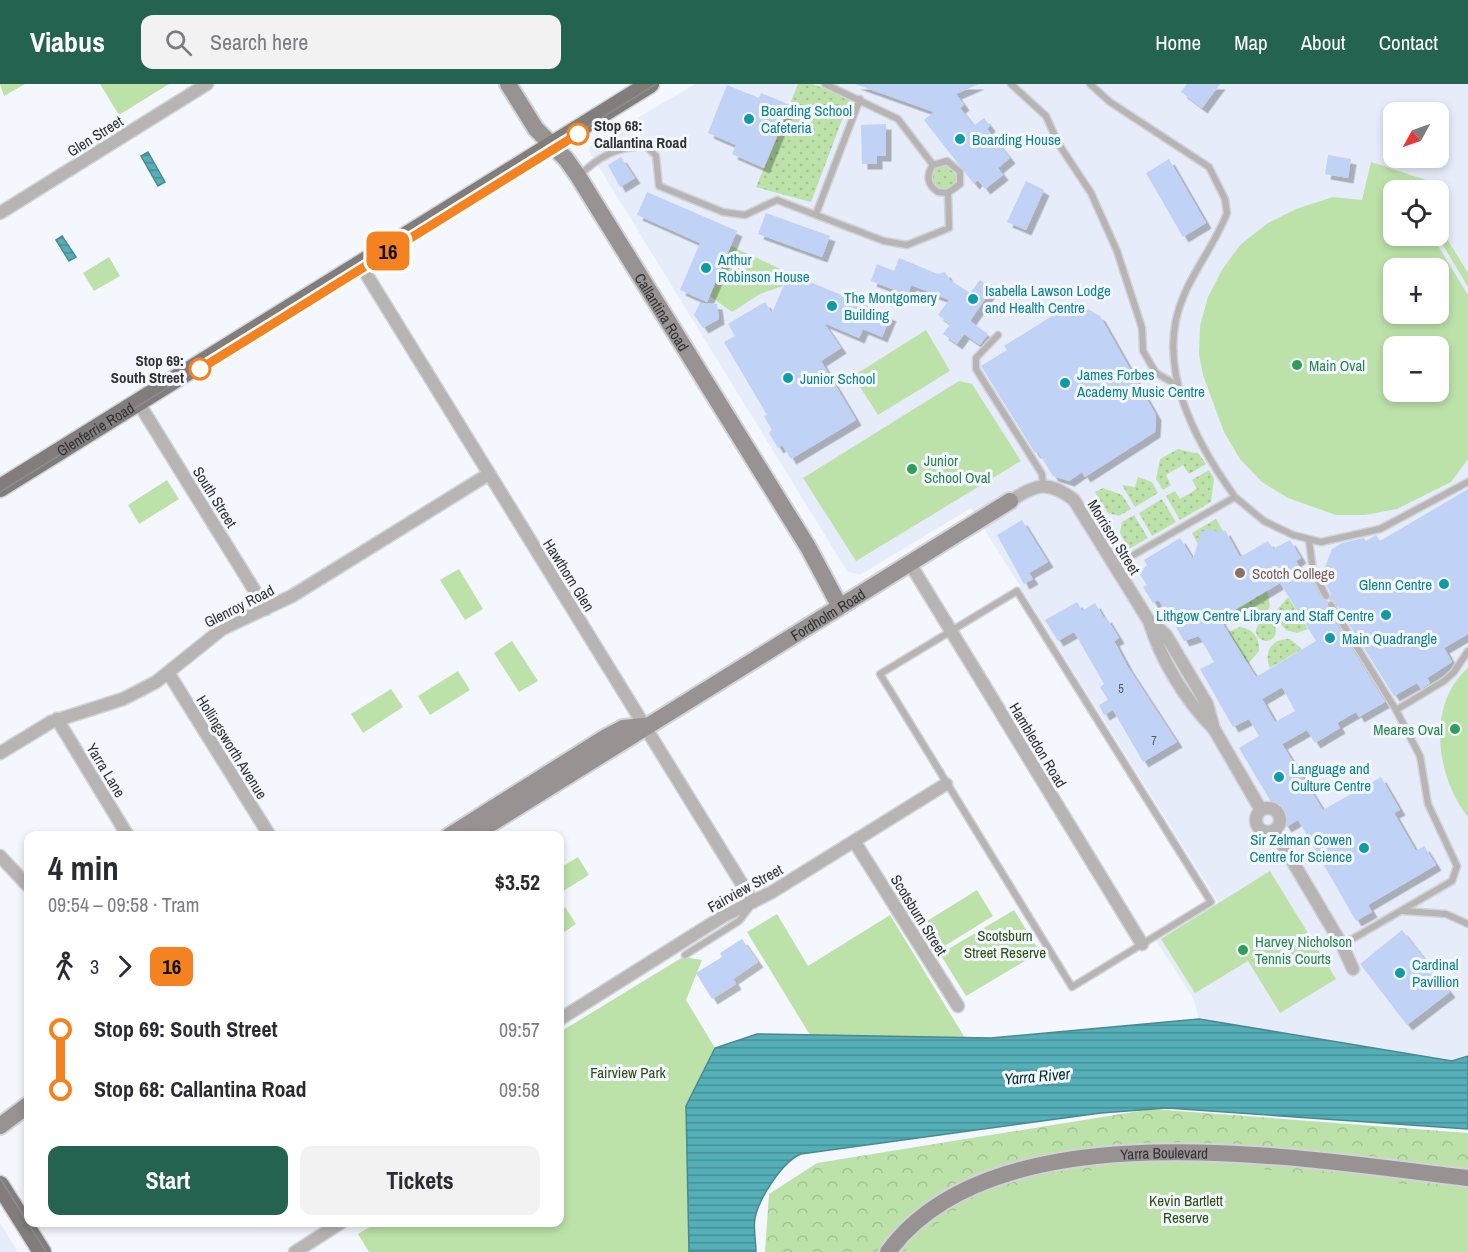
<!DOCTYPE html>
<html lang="en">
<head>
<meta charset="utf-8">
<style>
  :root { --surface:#fff; --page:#f2f2f3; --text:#2b2b33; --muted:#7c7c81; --accent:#246350 }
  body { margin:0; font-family:"Archivo Narrow",sans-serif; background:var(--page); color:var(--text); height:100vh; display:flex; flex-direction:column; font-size:22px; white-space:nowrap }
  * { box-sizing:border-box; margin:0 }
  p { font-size:20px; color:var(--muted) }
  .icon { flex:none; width:33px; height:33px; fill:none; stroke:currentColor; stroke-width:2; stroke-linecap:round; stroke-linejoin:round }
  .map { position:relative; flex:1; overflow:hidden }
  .side { position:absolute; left:24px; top:747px; width:540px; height:396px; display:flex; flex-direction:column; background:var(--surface); border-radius:12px; box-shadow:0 3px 9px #0003 }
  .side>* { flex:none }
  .badge { padding:0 12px; border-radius:9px; font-size:21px; line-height:39px }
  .needle { width:39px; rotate:230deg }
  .fabs { position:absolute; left:1383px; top:18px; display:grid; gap:12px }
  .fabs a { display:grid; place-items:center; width:66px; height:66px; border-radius:12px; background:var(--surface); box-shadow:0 3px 9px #0003; font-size:30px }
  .map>.badge { position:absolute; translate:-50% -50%; box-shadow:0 0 0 3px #fff }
  .legs { display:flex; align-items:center; gap:9px; height:66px; padding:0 24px; font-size:20px }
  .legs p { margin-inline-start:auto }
  .headline { display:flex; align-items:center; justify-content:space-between; height:102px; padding:0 24px }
  h1 { font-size:33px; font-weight:800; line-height:45px }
  .cta { display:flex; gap:12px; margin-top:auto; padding:12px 24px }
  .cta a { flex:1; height:69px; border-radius:12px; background:var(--accent); color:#fff; font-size:24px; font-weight:800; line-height:69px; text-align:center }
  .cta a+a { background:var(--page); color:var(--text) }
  ul { padding:0 24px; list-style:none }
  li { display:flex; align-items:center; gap:21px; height:60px; font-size:22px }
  li i { display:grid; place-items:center; width:9px; height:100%; margin:0 8px; background:currentColor }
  li i::after { content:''; width:15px; height:15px; margin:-8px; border:4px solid; border-radius:50%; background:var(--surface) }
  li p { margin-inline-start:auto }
  li:first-child i { background:linear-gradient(#0000 50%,currentColor 0) }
  li:last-child i { background:linear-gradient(currentColor 50%,#0000 0) }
  header { display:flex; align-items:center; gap:36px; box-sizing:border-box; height:84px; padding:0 30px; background:var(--accent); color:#fff }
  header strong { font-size:28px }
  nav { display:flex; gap:33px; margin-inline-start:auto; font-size:21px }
  .search { width:420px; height:54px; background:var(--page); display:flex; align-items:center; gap:15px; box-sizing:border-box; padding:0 21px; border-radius:12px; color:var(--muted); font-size:22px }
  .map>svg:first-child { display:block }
</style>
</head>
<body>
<header>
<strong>Viabus</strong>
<div class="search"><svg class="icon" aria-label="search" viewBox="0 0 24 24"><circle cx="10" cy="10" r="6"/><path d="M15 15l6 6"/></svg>Search here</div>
<nav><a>Home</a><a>Map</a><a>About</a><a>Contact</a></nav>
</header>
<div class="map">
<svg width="1468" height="1168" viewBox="0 0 1468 1168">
  <defs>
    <pattern id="grass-dots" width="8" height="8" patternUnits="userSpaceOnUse" patternTransform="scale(1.5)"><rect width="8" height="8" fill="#bce2a9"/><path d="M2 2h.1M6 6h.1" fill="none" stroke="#a2c292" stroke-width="1.8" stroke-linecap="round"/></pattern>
    <pattern id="forest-crowns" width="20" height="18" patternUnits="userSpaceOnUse" patternTransform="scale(1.5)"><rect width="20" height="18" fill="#bce2a9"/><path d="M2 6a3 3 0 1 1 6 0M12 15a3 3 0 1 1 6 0" fill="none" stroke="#a2c292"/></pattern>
    <pattern id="water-rules" width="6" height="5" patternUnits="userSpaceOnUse" patternTransform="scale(1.5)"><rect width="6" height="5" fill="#55afb8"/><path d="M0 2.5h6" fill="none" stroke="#478f96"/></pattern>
    <filter id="shadow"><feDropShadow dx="5.5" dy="5.5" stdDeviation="0" flood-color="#0004"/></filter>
  </defs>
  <rect width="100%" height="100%" fill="#f4f7fd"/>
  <path fill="#e6ecf9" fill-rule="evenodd" d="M 695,0 L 1468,0 L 1468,972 L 1452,977 L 1199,935 L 1194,916 L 1156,856 L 1218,818 L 971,424 L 860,491 L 847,487 L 589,67 L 590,62 ZM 1394,28 L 1438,28 L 1438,74 L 1394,74 ZM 1394,106 L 1438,106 L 1438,152 L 1394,152 ZM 1394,184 L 1438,184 L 1438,230 L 1394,230 ZM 1394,262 L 1438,262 L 1438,308 L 1394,308 Z
    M 0,1139 L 18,1168 L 0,1168 Z"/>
  <path fill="url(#grass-dots)" d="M 798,0 L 813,0 L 850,15 L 811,118 L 756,103 Z
    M931 94a13 13 0 1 1 26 0a13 13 0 1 1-26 0Z
    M 1178,365 L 1199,370 L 1206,380 L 1189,390 L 1183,381 L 1166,391 L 1171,401 L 1163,406 L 1156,395 L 1160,375 Z
    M 1209,386 L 1214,395 L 1211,418 L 1180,436 L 1166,412 L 1175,407 L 1180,415 L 1197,405 L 1192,396 Z
    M 1138,393 L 1152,398 L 1158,409 L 1135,423 L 1122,401 L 1135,403 Z
    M 1103,404 L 1122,411 L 1131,425 L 1119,432 L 1108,429 L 1095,408 Z
    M 1162,415 L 1176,438 L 1152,452 L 1139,429 Z
    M 1134,431 L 1148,454 L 1129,465 L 1120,449 L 1122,438 Z
    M 1216,435 L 1223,447 L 1217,450 L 1208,445 L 1201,449 L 1200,458 L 1198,460 L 1192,449 Z
    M 1267,506 L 1270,522 L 1264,532 L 1247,536 L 1234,526 Z
    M 1288,513 L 1308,545 L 1297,549 L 1286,546 L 1278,537 L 1277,526 Z
    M1256 547a10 10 0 1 1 20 0a10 10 0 1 1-20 0Z
    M 1240,543 C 1253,545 1260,553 1259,567 L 1248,580 L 1228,548 Z
    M 1290,555 L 1302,565 L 1270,584 C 1263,568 1272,554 1290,555 Z"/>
  <path fill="url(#forest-crowns)" d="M 1152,1025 L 1468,1049 L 1468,1168 L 765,1168 L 769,1110 L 817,1079 Z"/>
  <path fill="#bce2a9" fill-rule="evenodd" d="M 0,0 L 25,0 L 4,12 Z
    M 100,0 L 169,0 L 119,31 Z
    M 1371,78 L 1435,99 L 1433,106 L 1394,106 L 1394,152 L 1432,152 L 1468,211 L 1468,375 L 1451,398 L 1397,425 L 1365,431 L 1336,431 L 1288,414 L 1262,398 L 1240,375 L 1224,348 L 1203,291 L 1199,270 L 1200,242 L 1208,213 L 1222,186 L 1240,161 L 1268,139 L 1296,125 L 1333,113 L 1362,116 ZM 1394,184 L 1438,184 L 1438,230 L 1394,230 ZM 1394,262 L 1438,262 L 1438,308 L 1394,308 Z
    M 1444,150 L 1468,189 L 1468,203 L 1438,153 Z
    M 731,162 L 789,189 L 783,202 L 760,210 L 732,228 L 710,212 Z
    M 109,173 L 120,192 L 94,207 L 83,189 Z
    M 926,246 L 950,287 L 878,331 L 853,292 Z
    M 959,297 L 972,300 L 1021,377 L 856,477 L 803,394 Z
    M 167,396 L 179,415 L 139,440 L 128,421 Z
    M 459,485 L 483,525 L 465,536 L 440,496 Z
    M 512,557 L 538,597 L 519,608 L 494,569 Z
    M 1468,584 L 1468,733 C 1436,693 1426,620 1468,584 Z
    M 458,587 L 470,606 L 430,631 L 418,612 Z
    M 391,605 L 403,623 L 363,649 L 351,630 Z
    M 578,773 L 589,791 L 560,809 L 560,784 Z
    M 1270,787 L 1336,895 L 1280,929 L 1248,877 L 1195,909 L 1161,855 Z
    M 977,806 L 993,832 L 943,863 L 927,837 Z
    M 565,823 L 576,840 L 560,851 L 560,827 Z
    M 1014,826 L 1040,868 L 966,912 L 940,870 Z
    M 777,830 L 808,882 L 890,831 L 965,954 L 810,951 L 747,848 Z
    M 683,873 L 702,876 L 686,916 L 715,964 L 686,1022 L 689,1168 L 369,1168 L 358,1150 L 376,1139 L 560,1138 L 560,948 Z
    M 1221,1081 L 1434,1103 L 1468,1110 L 1468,1168 L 904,1168 L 920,1152 L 982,1108 L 1108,1083 Z"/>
  <path fill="url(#water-rules)" stroke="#4a8990" stroke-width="1.5" d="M 148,68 L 165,98 L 158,102 L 141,72 Z
    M 62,152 L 76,173 L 69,177 L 56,156 Z
    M 1199,935 L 1452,977 L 1468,972 L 1468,1045 L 1167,1024 L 1101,1029 L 801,1070 C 783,1077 759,1114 755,1134 C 753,1144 756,1158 756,1168 L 689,1168 L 686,1022 L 715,964 L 757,950 L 991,954 Z"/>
  <path fill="#c0d2f5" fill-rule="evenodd" filter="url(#shadow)" d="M 855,0 L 979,0 L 956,10 L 964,21 L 960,24 L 974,42 L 984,34 L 990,42 L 987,45 L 1010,74 L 998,84 L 1003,91 L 985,105 L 978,96 L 974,100 L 924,36 L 934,28 Z
    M 1187,0 L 1220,0 L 1202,24 L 1181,8 Z
    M 727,1 L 759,14 L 761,9 L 790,21 L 764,84 L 732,70 L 736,61 L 708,49 Z
    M 886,40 L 886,72 L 877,72 L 877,80 L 862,80 L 861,41 Z
    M 1328,71 L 1351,75 L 1348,94 L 1325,90 Z
    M 621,73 L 635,94 L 620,103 L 608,81 Z
    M 1169,75 L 1206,139 L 1183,153 L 1146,89 Z
    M 1026,97 L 1044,106 L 1026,146 L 1007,138 Z
    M 647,108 L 737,147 L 707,218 L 680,206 L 700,159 L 637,131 Z
    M 766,129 L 830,152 L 822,173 L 758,150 Z
    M 899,174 L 938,190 L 945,188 L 950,196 L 970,209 L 980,196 L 992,205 L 970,237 L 988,250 L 980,261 L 964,250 L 957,260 L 943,250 L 950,240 L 938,231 L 949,216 L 911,201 L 908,211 L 871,197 L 877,180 L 894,187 Z
    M 789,189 L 891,232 L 882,253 L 863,245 L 859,254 L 824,239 L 841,264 L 821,277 L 856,336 L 791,375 L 782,361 L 778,364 L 769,349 L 772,346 L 764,332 L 767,331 L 724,258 L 735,252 L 728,240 L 765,218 L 772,229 Z
    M 1076,217 L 1081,225 L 1084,223 L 1100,232 L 1156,331 L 1155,348 L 1085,393 L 1082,388 L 1069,397 L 1053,392 L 1038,368 L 1035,369 L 981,282 L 1007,266 L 1004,262 Z
    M 700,219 L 717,220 L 719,235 L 703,244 L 694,231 Z
    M 1468,405 L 1468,550 L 1444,564 L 1452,578 L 1427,594 L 1430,599 L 1421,605 L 1417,599 L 1394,612 L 1335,518 L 1329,516 L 1331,510 L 1319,487 L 1325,483 L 1332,465 L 1342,459 L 1364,454 L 1366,457 L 1376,451 L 1380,457 Z
    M 1022,436 L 1048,478 L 1029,489 L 1033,495 L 1024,500 L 997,451 Z
    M 1208,445 L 1221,448 L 1225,446 L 1240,473 L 1268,457 L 1273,465 L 1290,456 L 1301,474 L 1296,477 L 1306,495 L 1310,492 L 1322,515 L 1328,517 L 1327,524 L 1385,618 L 1359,633 L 1356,628 L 1337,639 L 1340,644 L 1315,659 L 1307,646 L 1282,660 L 1323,726 L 1381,693 L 1400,726 L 1394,729 L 1416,767 L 1424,762 L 1436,781 L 1368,821 L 1372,828 L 1356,837 L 1298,736 L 1286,743 L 1239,664 L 1259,652 L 1249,635 L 1233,643 L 1200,585 L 1214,578 L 1199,552 L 1184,557 L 1167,527 L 1158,516 L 1153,519 L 1143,503 L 1147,501 L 1139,489 L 1147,481 L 1144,476 L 1180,454 L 1193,475 L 1201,448 ZM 1280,499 L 1316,557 L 1256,593 L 1220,535 ZM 1282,603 L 1295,627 L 1275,638 L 1262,615 Z
    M 1077,518 L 1082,527 L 1095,519 L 1104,534 L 1106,533 L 1119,554 L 1114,557 L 1128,583 L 1177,658 L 1143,678 L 1113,626 L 1104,631 L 1099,621 L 1108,616 L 1100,603 L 1104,600 L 1074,548 L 1058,557 L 1045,536 Z
    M 1402,846 L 1450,908 L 1407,941 L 1360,880 Z
    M 742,855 L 758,878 L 733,895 L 736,900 L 712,915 L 696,889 L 722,873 L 720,869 Z"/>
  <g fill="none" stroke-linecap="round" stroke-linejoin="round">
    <g stroke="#d1d3d9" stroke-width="9">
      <path id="lane" d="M 1011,0 L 1046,32 L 1058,59 L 1091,109 L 1117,167 L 1142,244 L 1143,267 L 1156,289 L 1177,301
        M 1090,0 L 1110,18 L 1209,83 L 1225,115 L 1227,129 C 1216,158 1196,183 1184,211 C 1153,281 1195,357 1235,413 L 1114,482
        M 933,81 L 947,77 L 960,88 L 960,100 L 948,109
        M 579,92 C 599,72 617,63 646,62 L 656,72 L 659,102 L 723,128 L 745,131 L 777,116 L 884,157 L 907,161 L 949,144 L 948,109 L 938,108 C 927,101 926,91 933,81 L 898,35 L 825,0
        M 816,130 L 860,15
        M 998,251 L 976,274 L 976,285 L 1042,390 L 1043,402
        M 1235,413 L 1264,437 L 1293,451 L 1321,458 L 1380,445 L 1468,398
        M 1309,456 L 1313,487 L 1326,512
        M 1017,507 L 1211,818 L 1072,903 L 880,590 Z
        M 1331,521 L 1396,626 L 1420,672 L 1428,720 L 1457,782 L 1452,797 L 1342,861
        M 1396,626 L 1444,597 L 1454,588 L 1468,567
        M 1403,827 L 1446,830 L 1468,840
        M 685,871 L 739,837 L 753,819"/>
    </g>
    <g stroke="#d1d3d9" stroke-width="15">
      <path id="street" d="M 0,129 L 207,0
        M 360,180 L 753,818
        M 138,318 L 266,525
        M 1010,417 C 1036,401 1047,395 1074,416 L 1149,537 C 1161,576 1185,616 1214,645
        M 909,478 L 1142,860
        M 1150,537 L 1166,551 L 1207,620 L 1214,645 L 1261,726
        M 169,590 L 270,752
        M 57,635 L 128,752
        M 0,669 L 51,638 L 123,615 L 156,598 L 222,545 L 292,512 L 489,390
        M1256 736a12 12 0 1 1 24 0a12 12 0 1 1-24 0Z
        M 1274,746 L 1342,861 L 1353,885
        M 854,757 L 958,922
        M 0,772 L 28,802
        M 560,935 L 722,833 L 772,808 L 946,700
        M 295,1168 L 342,1138"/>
    </g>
    <g stroke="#d1d3d9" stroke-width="20">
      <g id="secondary">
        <path id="s1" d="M 508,0 L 536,45 L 566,75 L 578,92 L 808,463 L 839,521"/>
        <path d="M 449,752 L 606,653 L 623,644 L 644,642"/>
        <path id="s2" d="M 471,752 L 1010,417"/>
        <path d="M 0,1042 L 28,1021"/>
        <path id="s3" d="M 888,1168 C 997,1019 1310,1076 1468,1094"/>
      </g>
    </g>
    <g stroke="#d1d3d9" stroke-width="21">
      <g id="primary">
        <path id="s4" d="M 0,404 L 650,0"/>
        <path d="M 0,1101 L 42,1168"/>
      </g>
    </g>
    <use href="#lane" stroke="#b7b4b3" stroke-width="6"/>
    <use href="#street" stroke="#b7b4b3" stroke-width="12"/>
    <use href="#secondary" stroke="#989392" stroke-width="16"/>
    <use href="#primary" stroke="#827c7b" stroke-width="18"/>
    <path stroke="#8c8d91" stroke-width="1.5" d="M 0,408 L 656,0
      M 0,1094 L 46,1168"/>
  </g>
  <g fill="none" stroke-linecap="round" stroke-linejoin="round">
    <g stroke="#fff" stroke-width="14">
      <path id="line-1" d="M 200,285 L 578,50"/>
    </g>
    <use href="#line-1" stroke="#f58220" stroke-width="9"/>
  </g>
  <g fill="#0f9aa8" stroke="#f4f7fd" stroke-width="2">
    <circle cx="749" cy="35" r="6"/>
    <circle cx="960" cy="55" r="6"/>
    <circle cx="706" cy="184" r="6"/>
    <circle cx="973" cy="215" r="6"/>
    <circle cx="832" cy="222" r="6"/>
    <circle cx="788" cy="294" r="6"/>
    <circle cx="1065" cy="299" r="6"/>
    <circle cx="1444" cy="500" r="6"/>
    <circle cx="1386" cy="531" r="6"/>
    <circle cx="1330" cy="554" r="6"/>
    <circle cx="1279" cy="693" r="6"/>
    <circle cx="1364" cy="764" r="6"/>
    <circle cx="1400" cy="889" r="6"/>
  </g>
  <g fill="#fff" stroke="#f58220" stroke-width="3">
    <circle cx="578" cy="50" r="10"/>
    <circle cx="200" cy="285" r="10"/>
  </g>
  <g fill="#2e9e5b" stroke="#f4f7fd" stroke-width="2">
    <circle cx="1297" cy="281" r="6"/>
    <circle cx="912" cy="385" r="6"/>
    <circle cx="1455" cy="645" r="6"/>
    <circle cx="1243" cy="866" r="6"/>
  </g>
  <circle fill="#8d6e63" stroke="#f4f7fd" stroke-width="2" cx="1240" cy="489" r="6"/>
  <g text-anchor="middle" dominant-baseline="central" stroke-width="6" stroke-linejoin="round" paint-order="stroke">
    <g font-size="12" fill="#545964">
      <text x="1121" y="605">5</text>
      <text x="1154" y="657">7</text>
    </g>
    <g font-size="15" fill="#0d838f" stroke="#f4f7fd" text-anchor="start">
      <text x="761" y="26">Boarding School<tspan x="761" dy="17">Cafeteria</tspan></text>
      <text x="972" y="55">Boarding House</text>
      <text x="718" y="175">Arthur<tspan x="718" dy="17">Robinson House</tspan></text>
      <text x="985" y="206">Isabella Lawson Lodge<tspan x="985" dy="17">and Health Centre</tspan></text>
      <text x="844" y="213">The Montgomery<tspan x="844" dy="17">Building</tspan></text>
      <text x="1077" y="290">James Forbes<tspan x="1077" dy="17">Academy Music Centre</tspan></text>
      <text x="800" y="294">Junior School</text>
      <text x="1432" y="500" text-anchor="end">Glenn Centre</text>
      <text x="1374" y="531" text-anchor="end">Lithgow Centre Library and Staff Centre</text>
      <text x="1342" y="554">Main Quadrangle</text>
      <text x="1291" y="684">Language and<tspan x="1291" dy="17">Culture Centre</tspan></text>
      <text x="1352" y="755" text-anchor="end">Sir Zelman Cowen<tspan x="1352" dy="17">Centre for Science</tspan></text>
      <text x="1412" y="880">Cardinal<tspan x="1412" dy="17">Pavillion</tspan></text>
    </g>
    <g font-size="15" font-weight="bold" fill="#303133" stroke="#f4f7fd" text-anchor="start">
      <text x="594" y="41">Stop 68:<tspan x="594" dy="17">Callantina Road</tspan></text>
      <text x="184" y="276" text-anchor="end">Stop 69:<tspan x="184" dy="17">South Street</tspan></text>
    </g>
    <g font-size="15" fill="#303133" stroke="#f4f7fd">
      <text transform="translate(95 52) rotate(-32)">Glen Street</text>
      <text stroke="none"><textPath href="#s1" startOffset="276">Callantina Road</textPath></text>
      <text stroke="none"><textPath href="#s4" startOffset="112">Glenferrie Road</textPath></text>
      <text transform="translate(215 413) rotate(58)">South Street</text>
      <text transform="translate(1114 453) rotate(58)">Morrison Street</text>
      <text transform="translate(569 491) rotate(58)">Hawthorn Glen</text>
      <text transform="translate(239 522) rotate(-27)">Glenroy Road</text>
      <text stroke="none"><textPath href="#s2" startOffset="420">Fordholm Road</textPath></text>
      <text transform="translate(1038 661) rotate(59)">Hambledon Road</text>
      <text transform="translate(232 663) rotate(58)">Hollingsworth Avenue</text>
      <text transform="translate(106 686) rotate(59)">Yarra Lane</text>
      <text transform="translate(745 804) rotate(-29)">Fairview Street</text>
      <text transform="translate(919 831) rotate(58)">Scotsburn Street</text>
      <text stroke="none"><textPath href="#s3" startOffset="304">Yarra Boulevard</textPath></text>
    </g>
    <g font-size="15" fill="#27864d" stroke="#f4f7fd" text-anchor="start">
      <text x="1309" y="281">Main Oval</text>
      <text x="924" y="376">Junior<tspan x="924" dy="17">School Oval</tspan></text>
      <text x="1443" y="645" text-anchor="end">Meares Oval</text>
      <text x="1255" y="857">Harvey Nicholson<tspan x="1255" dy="17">Tennis Courts</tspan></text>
    </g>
    <g font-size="15" fill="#785e54" stroke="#f4f7fd" text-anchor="start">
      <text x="1252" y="489">Scotch College</text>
    </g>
    <g font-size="15" fill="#2b4e15" stroke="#f4f7fd">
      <text x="1005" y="851">Scotsburn<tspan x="1005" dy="17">Street Reserve</tspan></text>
      <text x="628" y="988">Fairview Park</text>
      <text x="1186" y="1116">Kevin Bartlett<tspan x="1186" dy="17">Reserve</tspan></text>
    </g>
    <g font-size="16" font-style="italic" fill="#033034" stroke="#f4f7fd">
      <text transform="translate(1037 992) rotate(-5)">Yarra River</text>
    </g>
  </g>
</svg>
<div class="fabs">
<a><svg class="needle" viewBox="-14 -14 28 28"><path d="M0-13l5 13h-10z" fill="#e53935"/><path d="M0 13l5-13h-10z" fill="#7c7c81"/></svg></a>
<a><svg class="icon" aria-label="locate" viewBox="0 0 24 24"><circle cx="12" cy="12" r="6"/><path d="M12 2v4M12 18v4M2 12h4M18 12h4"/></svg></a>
<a>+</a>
<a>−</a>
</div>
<b class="badge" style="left:388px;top:167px;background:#f58220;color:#111">16</b>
<section class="side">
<div class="headline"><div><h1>4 min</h1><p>09:54 – 09:58 · Tram</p></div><b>$3.52</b></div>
<div class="legs"><svg class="icon" aria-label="walk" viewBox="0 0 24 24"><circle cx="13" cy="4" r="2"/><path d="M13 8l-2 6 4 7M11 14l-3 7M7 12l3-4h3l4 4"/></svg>3<svg class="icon" aria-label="forward" viewBox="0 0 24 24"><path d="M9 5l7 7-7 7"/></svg><b class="badge" style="background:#f58220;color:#111">16</b></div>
<ul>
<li><i style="color:#f58220"></i><b>Stop 69: South Street</b><p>09:57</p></li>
<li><i style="color:#f58220"></i><b>Stop 68: Callantina Road</b><p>09:58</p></li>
</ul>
<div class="cta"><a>Start</a><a>Tickets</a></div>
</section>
</div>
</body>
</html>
